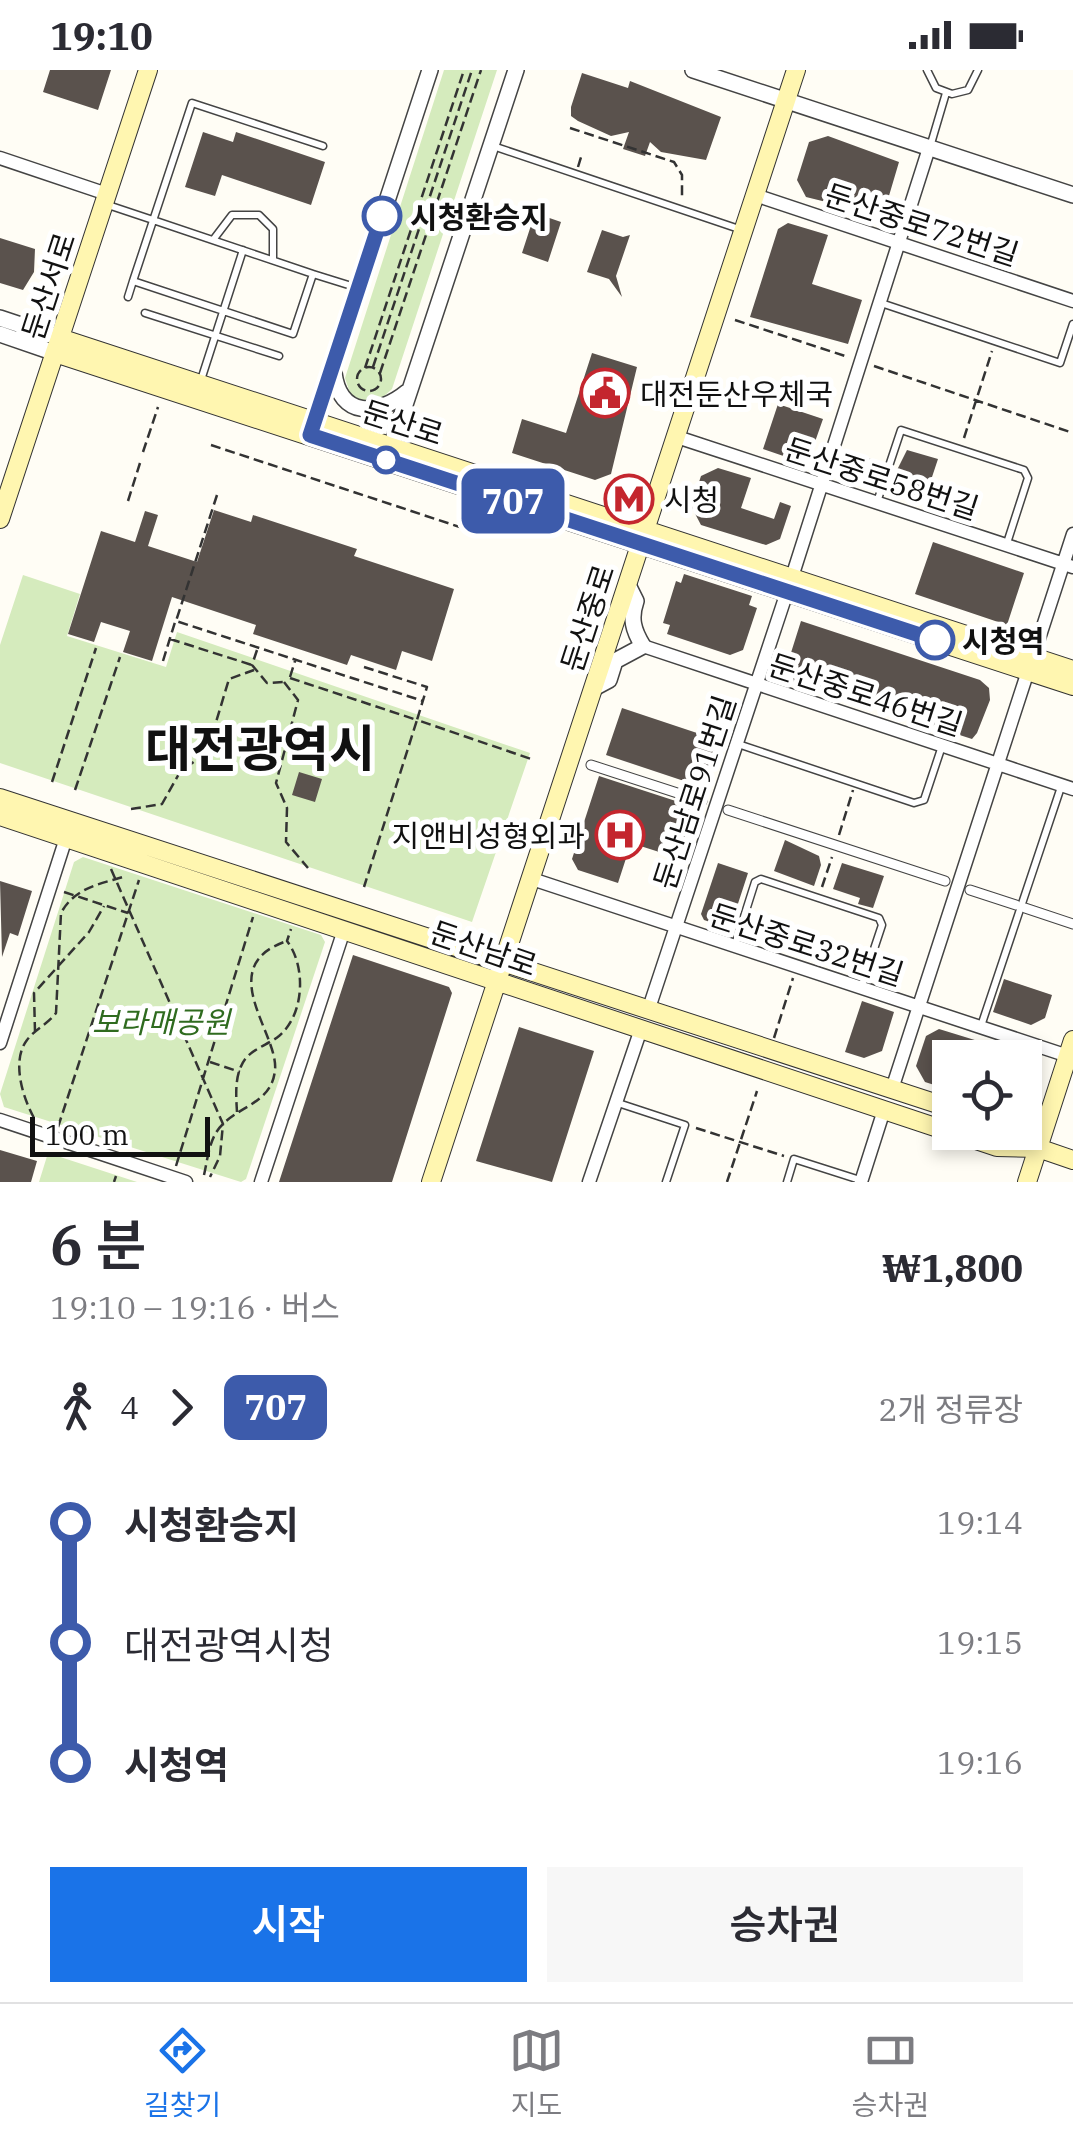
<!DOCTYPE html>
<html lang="ko">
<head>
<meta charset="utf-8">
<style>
  :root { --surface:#fff; --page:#f7f7f7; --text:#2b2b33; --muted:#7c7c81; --line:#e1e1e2; --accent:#1a73e8 }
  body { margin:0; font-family:"IBM Plex Serif","Noto Sans KR",serif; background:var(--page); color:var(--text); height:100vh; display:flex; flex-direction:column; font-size:38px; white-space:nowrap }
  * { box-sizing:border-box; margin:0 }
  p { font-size:32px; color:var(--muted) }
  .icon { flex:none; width:55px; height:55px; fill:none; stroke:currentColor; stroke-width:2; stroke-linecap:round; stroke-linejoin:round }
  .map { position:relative; height:1112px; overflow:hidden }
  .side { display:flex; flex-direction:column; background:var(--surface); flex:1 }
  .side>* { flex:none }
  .badge { padding:0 20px; border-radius:15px; font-size:35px; line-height:65px }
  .tools { position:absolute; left:932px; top:970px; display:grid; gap:20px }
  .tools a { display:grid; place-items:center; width:110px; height:110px; border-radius:0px; background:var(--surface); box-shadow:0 5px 15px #0003; font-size:50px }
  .scale { position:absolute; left:30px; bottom:25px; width:180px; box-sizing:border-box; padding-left:10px; border:5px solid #111; border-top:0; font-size:28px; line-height:35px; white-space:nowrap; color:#111; -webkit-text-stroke:8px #fff; paint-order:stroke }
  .map>.badge { position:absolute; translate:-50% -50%; box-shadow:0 0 0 5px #fff }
  .legs { display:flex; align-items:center; gap:15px; height:110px; padding:0 50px; font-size:32px }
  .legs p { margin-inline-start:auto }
  .head { display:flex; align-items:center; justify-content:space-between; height:170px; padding:0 50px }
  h1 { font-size:55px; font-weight:600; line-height:75px }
  .cta { display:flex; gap:20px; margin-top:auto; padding:20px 50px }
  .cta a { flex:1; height:115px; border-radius:0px; background:var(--accent); color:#fff; font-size:40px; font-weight:600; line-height:115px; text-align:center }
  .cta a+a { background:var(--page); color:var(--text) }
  ul { padding:0 50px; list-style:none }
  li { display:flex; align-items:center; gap:35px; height:120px; font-size:38px }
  li i { display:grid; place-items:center; width:15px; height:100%; margin:0 12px; background:currentColor }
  li i::after { content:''; width:25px; height:25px; margin:-12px; border:8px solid; border-radius:50%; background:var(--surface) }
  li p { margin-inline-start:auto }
  li:first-child i { background:linear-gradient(#0000 50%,currentColor 0) }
  li:last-child i { background:linear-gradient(currentColor 50%,#0000 0) }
  .status { display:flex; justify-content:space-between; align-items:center; height:70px; padding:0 50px; background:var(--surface); direction:ltr }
  .status svg { height:28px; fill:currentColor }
  .menu { display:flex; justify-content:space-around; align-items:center; height:140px; border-top:2px solid var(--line); background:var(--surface); font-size:28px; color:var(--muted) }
  .menu a { display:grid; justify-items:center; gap:5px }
  .menu .on { color:var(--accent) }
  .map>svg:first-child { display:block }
</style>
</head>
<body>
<div class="status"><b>19:10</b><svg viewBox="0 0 49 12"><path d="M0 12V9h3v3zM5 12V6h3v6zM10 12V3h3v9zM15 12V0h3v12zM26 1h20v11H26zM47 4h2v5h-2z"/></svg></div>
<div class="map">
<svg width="1073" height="1112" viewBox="0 0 1073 1112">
  <rect width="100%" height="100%" fill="#fffdf5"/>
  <path fill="#d5ebbd" d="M 444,0 L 497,0 L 392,319 L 374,335 L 352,329 L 345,308 Z
    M 23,505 L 80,524 L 67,566 L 166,597 L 177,562 L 530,683 L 472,852 L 0,693 L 0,575 Z
    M 83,787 L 321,865 L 325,872 L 246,1109 L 241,1112 L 4,1037 L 0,1024 L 74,792 Z
    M 48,1083 L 137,1112 L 39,1112 Z"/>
  <path fill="#5a524d" d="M 50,0 L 111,0 L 98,40 L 43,22 Z
    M 582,3 L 628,18 L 630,11 L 721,47 L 706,90 L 661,82 L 650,72 L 645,86 L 623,79 L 629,62 L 611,66 L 578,51 L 571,46 L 571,37 Z
    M 203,62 L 233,72 L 236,62 L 325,92 L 311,135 L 222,105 L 215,126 L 185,117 Z
    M 828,66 L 899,92 L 883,146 L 806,127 L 797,110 L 809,72 Z
    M 535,143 L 561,152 L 548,192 L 522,183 Z
    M 788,153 L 828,165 L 812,214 L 862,230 L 848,274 L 750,247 L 778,159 Z
    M 602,160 L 623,167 L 630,165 L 616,206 L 622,227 L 609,209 L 587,202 Z
    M 0,168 L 35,179 L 34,202 L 23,220 L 0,213 Z
    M 592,283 L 637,297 L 611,404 L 595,410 L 512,383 L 522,349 L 566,363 Z
    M 778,334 L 823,349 L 810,386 L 798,391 L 763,379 Z
    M 907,380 L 938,389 L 923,434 L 894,425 L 889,416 Z
    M 852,383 L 883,393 L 874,419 L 844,409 Z
    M 718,398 L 751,408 L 741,438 L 774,449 L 780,432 L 791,436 L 780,469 L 766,475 L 701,455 L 691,436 L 701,406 Z
    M 214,440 L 251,452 L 253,445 L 357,479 L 354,486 L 454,519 L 432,591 L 402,581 L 396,600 L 351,585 L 347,595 L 253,564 L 256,555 L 172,527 L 152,591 L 123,582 L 130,561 L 101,552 L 94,572 L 68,564 L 101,461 L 135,472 L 145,441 L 158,445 L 148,476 L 197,492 Z
    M 933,472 L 1024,503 L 1007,555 L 915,524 Z
    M 684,504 L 752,526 L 749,535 L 757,538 L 743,580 L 730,585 L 667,564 L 670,555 L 663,553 L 676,511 L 681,513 Z
    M 801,551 L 980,610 L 989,618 L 990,630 L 977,663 L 972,669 L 783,608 Z
    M 622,638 L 718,670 L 704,713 L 696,715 L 606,685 Z
    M 299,702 L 322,709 L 315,732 L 292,725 Z
    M 599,706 L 688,735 L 692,745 L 678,788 L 631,773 L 618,813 L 578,800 L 572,789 Z
    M 785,770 L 819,786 L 821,795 L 814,816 L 774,801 Z
    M 718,793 L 748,803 L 731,855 L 725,857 L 704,850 L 701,844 Z
    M 842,793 L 884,806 L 873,838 L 858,834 L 860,828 L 833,819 Z
    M 0,811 L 32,821 L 18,866 L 10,863 L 2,887 Z
    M 353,885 L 449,917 L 452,923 L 392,1112 L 279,1112 Z
    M 1004,909 L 1052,925 L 1045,948 L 1031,955 L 993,942 Z
    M 862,931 L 894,942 L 882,981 L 864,988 L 845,982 Z
    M 519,957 L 594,981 L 552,1112 L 476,1091 Z
    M 939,959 L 978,971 L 975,979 L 994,985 L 950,988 L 950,1020 L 925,1012 L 916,996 L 926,966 Z
    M 0,1080 L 37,1091 L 31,1112 L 0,1112 Z"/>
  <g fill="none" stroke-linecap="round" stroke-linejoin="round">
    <g stroke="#444" stroke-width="9">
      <path id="service" d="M 927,0 L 936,18 L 952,24 L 968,20 L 978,0
        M 493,76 L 742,160
        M 930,77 L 946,23
        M 108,135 C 123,140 138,145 153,150 L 313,204 L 293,264 L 133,211 L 192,33 L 323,76
        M 213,170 L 232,145 L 259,145 L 273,159 L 273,190
        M 313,204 L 358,218
        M 128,227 L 133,211
        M 881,233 L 1060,293 L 1073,254
        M 145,243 L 279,286
        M 200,313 L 243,180
        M 877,432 L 901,360 L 1024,400 L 1028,408 L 1007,473
        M 738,674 L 914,733 L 924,730 L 942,676
        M 735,875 L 755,812 L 761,809 L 879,848 L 882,855 L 861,918
        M 981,956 L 1061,717
        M 615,1032 L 685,1055 L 666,1112
        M 787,1112 L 794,1089 L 860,1110"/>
    </g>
    <g stroke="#444" stroke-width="11">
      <path id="pedestrian" d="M 591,695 L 702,731
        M 728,740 L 945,811
        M 970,820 L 1016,835
        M 1025,838 L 1073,854"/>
    </g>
    <g stroke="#444" stroke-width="15">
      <path id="minor" d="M 0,88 L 107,124
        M 755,125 L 1073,231
        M 674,366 L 1073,497
        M 792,507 L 929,78
        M 643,576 L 1073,719
        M 1033,587 L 1073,464
        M 532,809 L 1068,986
        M 649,938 L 787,522
        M 0,973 L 66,768
        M 892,1019 L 1028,601
        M 0,1050 L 186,1112
        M 261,1112 L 344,860
        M 589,1112 L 641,959
        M 861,1112 L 884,1040"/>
    </g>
    <g stroke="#444" stroke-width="18">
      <path id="tertiary" d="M 693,0 L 1073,125
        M 0,248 L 60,268
        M 0,264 L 55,283
        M 334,303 C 340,348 378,346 407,322
        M 311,362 L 430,0
        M 391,377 L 516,0
        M 594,618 L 609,610 L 615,591 L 643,576 C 633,560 630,548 636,531 L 627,513"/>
    </g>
    <g stroke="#333" stroke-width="20">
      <path id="secondary" d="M 60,268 L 1073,600
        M 55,283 L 1073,616
        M 0,449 L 148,0
        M 0,728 L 950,1038
        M 0,746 L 950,1062
        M 952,1062 L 997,1077 L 1038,1078
        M 1014,1062 L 1038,1078 L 1073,1090
        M 431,1112 L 796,0
        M 1027,1112 L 1073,970"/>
    </g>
    <path stroke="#333" stroke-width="2.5" stroke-dasharray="10 5" stroke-linecap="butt" d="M 570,58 L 674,92 L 682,105 L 682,128
      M 578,97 L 582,84
      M 735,250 L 848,287
      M 874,296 L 1073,363
      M357 309a12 12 0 1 1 24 0a12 12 0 1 1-24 0Z
      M 373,297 L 472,0
      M 365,298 L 464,0
      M 380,303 L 481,0
      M 964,368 L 992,281
      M 211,375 L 481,464 L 487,447
      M 143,382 L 158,337
      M 217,425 L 176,551 L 423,631
      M 128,431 L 140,393
      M 170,569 L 252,595
      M 257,580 L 252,595 L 267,613 L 283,612
      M 163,591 L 175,552
      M 364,597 L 427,617 L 417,650 L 534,690
      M 290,607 L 295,591
      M 290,608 L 417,650 L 364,817
      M 284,612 L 298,630 L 276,713 L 287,738 L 286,772 L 308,798
      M 52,712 L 96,578
      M 75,720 L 120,587
      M 131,739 L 162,734 L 180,702 L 207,682 L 229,609 L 254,600
      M 839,765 L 853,720
      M 111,799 L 223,1054 L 220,1086 L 210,1107
      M 822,817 L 832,787
      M 64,822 L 128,843
      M 35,962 L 34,923 L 89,862 L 104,836
      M 774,968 L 793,908
      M 210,992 L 240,1002
      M 237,1042 C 236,1025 234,1003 246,988 C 255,978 269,974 279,966 C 305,944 306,896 287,871 L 291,859
      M 34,1048 C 23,1028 11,991 27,970 C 35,959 48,954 56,943 L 61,843 C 75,817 101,814 126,806
      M 58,1057 L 139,810
      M 696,1058 L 784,1086
      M 176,1096 L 253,847
      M 204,1105 C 208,1088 209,1067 223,1054 C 242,1035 272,1032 275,1000 C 279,964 212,896 287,871
      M 114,1112 L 116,1106
      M 727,1112 L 757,1021"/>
    <use href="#service" stroke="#fff" stroke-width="6"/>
    <use href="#pedestrian" stroke="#fff" stroke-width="9"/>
    <use href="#minor" stroke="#fff" stroke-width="12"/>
    <use href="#tertiary" stroke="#fff" stroke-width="15"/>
    <use href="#secondary" stroke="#fff6b0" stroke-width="18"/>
  </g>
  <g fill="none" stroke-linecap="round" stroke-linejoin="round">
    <g stroke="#fff" stroke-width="22">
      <path id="line-1" d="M 382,146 L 310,365 L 935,570"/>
    </g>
    <use href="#line-1" stroke="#3d5bab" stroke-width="15"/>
  </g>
  <defs>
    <g id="civic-ring" transform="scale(2.5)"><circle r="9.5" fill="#fff" stroke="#c4262e" stroke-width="1.5"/><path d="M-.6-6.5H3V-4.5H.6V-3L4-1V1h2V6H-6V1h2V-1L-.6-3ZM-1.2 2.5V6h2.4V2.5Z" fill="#c4262e"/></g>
    <g id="metro-ring" transform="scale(2.5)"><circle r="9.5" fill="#fff" stroke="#c4262e" stroke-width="1.5"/><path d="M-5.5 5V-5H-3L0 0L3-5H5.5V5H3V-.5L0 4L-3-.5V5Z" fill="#c4262e"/></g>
    <g id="hospital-ring" transform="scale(2.5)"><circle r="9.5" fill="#fff" stroke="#c4262e" stroke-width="1.5"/><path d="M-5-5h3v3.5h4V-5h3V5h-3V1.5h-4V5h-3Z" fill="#c4262e"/></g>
  </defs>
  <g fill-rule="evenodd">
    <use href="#civic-ring" x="605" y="323"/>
    <use href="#metro-ring" x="629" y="429"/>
    <use href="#hospital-ring" x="620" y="765"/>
  </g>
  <g fill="#fff" stroke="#3d5bab" stroke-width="5">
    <circle cx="382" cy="146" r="18"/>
    <circle cx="386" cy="390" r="12"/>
    <circle cx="935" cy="570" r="18"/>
  </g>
  <g text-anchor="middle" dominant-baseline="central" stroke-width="10" stroke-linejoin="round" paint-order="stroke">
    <g font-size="30" font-weight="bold" fill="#111" stroke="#fff" text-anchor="start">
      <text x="410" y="146">시청환승지</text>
      <text x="962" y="570">시청역</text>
    </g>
    <g font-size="30" fill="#111" stroke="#fff">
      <text transform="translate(922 154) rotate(18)">둔산중로72번길</text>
      <text transform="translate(48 216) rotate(-72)">둔산서로</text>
      <text transform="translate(403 352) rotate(18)">둔산로</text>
      <text transform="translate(882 408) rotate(18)">둔산중로58번길</text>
      <text transform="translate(587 548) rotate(-72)">둔산중로</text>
      <text transform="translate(866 624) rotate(18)">둔산중로46번길</text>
      <text transform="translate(694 722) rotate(-72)">둔산남로91번길</text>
      <text transform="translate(807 874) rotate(18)">둔산중로32번길</text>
      <text transform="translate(484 878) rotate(19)">둔산남로</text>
    </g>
    <g font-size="30" fill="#111" stroke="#fff" text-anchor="start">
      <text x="640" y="323">대전둔산우체국</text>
      <text x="664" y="429">시청</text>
      <text x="585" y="765" text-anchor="end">지앤비성형외과</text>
    </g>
    <g font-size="30" font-style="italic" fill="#2f6b1f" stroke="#fff">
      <text x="161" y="951">보라매공원</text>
    </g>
    <g font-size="50" font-weight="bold" fill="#111" stroke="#fff">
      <text x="260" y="678">대전광역시</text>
    </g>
  </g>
</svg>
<div class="tools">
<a><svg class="icon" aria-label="locate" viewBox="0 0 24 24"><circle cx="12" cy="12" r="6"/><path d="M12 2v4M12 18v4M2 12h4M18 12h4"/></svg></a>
</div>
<div class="scale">100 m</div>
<b class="badge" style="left:513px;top:431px;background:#3d5bab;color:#fff">707</b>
</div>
<section class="side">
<div class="head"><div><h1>6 분</h1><p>19:10 – 19:16 · 버스</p></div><b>₩1,800</b></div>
<div class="legs"><svg class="icon" aria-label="walk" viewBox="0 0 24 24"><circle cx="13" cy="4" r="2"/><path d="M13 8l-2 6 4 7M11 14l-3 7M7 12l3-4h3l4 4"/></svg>4<svg class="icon" aria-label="forward" viewBox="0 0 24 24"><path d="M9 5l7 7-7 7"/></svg><b class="badge" style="background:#3d5bab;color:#fff">707</b><p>2개 정류장</p></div>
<ul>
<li><i style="color:#3d5bab"></i><b>시청환승지</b><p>19:14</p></li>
<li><i style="color:#3d5bab"></i><span>대전광역시청</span><p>19:15</p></li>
<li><i style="color:#3d5bab"></i><b>시청역</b><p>19:16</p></li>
</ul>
<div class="cta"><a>시작</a><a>승차권</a></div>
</section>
<nav class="menu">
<a class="on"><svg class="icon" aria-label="directions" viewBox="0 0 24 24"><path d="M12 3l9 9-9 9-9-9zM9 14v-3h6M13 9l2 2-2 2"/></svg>길찾기</a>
<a><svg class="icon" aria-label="map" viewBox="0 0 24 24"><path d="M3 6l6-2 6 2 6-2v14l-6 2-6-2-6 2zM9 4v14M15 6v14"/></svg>지도</a>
<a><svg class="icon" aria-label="tickets" viewBox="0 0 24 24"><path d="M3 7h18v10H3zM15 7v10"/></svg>승차권</a>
</nav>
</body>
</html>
